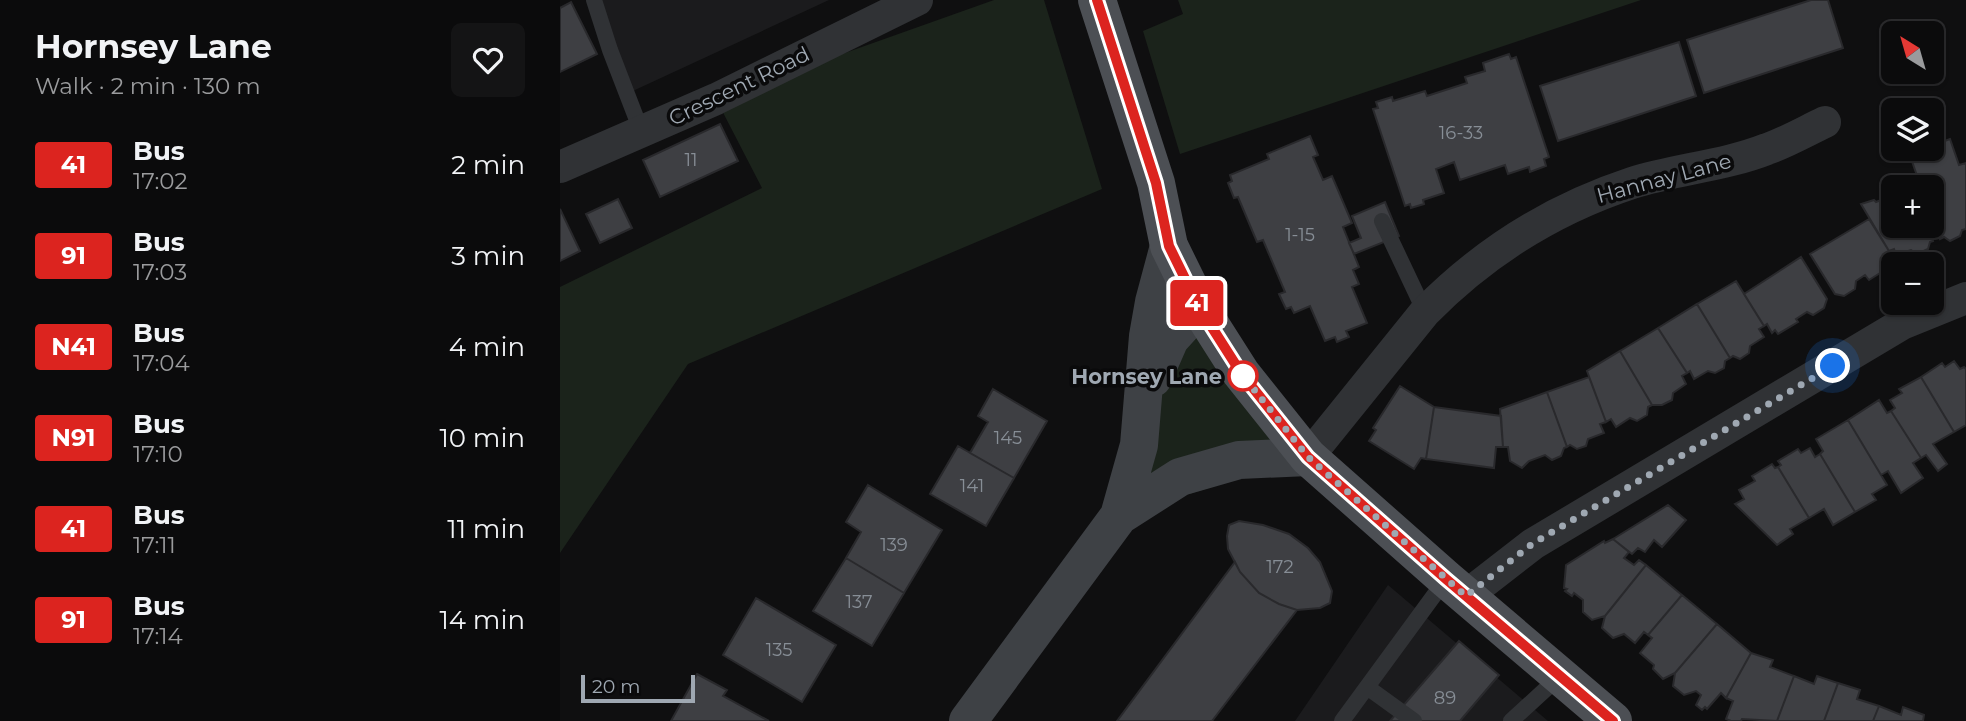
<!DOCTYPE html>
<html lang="en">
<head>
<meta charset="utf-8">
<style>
  :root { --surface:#0b0b0c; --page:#141415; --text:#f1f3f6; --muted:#9a9b9d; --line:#2b2b2d }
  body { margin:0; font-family:Montserrat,sans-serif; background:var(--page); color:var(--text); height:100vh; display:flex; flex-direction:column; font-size:26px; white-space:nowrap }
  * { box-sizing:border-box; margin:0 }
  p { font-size:23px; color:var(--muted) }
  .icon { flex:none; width:38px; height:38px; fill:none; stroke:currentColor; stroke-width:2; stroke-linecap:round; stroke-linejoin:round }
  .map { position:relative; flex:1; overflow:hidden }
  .side { display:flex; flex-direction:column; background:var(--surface); width:560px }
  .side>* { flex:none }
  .badge { padding:0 14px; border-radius:5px; font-size:24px; line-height:46px }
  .needle { width:46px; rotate:323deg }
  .fabs { position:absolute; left:1321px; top:21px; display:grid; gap:14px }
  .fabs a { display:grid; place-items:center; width:63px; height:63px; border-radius:10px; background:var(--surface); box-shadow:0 2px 5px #0004,0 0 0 2px var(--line); font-size:35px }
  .scale { position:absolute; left:21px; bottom:18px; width:114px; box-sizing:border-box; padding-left:7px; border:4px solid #9fa8b2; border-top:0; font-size:19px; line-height:24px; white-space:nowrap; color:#9fa8b2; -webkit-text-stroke:5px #0a0a0b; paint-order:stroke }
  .you { position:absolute; width:35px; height:35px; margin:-18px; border:5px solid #fff; border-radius:50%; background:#1a73e8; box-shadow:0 0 0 10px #1a73e833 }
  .map>.badge { position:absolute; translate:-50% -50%; box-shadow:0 0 0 4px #fff }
  .round { display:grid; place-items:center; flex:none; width:74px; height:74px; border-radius:10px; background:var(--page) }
  .head { display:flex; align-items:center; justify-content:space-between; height:119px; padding:0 35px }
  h1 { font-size:33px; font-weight:700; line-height:52px }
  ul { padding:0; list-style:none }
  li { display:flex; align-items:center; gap:21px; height:91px; padding:0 35px }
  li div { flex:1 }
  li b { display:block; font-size:26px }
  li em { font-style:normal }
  li .badge { min-width:77px; font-weight:700; text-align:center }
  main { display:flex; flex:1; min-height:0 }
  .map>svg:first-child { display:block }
</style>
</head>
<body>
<main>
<section class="side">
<div class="head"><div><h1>Hornsey Lane</h1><p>Walk · 2 min · 130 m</p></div><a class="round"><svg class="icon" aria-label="heart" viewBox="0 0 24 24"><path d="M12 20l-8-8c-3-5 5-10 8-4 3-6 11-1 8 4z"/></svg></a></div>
<ul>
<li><span class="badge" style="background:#dc241f;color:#fff">41</span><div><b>Bus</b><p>17:02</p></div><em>2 min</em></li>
<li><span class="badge" style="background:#dc241f;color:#fff">91</span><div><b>Bus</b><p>17:03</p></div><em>3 min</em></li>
<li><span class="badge" style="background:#dc241f;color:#fff">N41</span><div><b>Bus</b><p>17:04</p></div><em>4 min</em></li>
<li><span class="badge" style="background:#dc241f;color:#fff">N91</span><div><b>Bus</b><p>17:10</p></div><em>10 min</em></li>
<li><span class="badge" style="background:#dc241f;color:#fff">41</span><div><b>Bus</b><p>17:11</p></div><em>11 min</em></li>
<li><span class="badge" style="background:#dc241f;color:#fff">91</span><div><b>Bus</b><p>17:14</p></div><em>14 min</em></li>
</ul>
</section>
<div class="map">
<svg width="1406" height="721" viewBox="0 0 1406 721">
  <rect width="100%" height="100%" fill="#0f0f10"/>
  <path fill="#1b1b1d" d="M 37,0 L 269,0 L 62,96 Z
    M 828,585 L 988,721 L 735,721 Z"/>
  <path fill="#1b231b" d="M 434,0 L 484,0 L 542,189 L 128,364 L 0,553 L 0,287 L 202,188 L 156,99 Z
    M 618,0 L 1081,0 L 620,154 L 583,31 L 623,14 Z
    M 639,307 L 748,457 L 559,516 L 579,445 Z"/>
  <path fill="#3e3f43" stroke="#29292c" stroke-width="2" d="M 1251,0 L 1268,0 L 1283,48 L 1144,93 L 1127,40 Z
    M 11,2 L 37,54 L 0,72 L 0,8 Z
    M 1119,42 L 1136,96 L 998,141 L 980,86 Z
    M 949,54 L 951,59 L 956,57 L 989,157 L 984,159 L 986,166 L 970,172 L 969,167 L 948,174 L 945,165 L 900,180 L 894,162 L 876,169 L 884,193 L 863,200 L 864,204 L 851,208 L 850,204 L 845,206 L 813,109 L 818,108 L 816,102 L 832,97 L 833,101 L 865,91 L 867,96 L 907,83 L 905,77 L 925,71 L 923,63 Z
    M 160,124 L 178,161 L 100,197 L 83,160 Z
    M 750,136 L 758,155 L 753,157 L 763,180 L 772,176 L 792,223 L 783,227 L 799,267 L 793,270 L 799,284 L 792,287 L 807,323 L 786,331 L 789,337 L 777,342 L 775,337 L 765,341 L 750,306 L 734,313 L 731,307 L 726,309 L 719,294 L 725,292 L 703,240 L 697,242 L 678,197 L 674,198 L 668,183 L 672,181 L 670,175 L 709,159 L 707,154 Z
    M 1379,138 L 1379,143 L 1390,139 L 1399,165 L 1406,163 L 1406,229 L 1402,230 L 1400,236 L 1390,241 L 1384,237 L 1380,239 L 1372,218 L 1372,187 L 1361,187 L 1348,150 L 1372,149 L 1372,141 Z
    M 1334,195 L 1334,226 L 1368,226 L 1373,241 L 1370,242 L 1368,249 L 1357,254 L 1351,250 L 1336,255 L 1334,249 L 1329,251 L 1301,204 L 1314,200 L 1316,202 Z
    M 58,199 L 72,228 L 40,243 L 26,214 Z
    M 825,202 L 839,236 L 794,254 L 789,243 L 801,238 L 792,216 Z
    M 0,209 L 20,251 L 0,261 Z
    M 1309,219 L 1329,251 L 1324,254 L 1329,261 L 1325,263 L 1328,268 L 1309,280 L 1305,275 L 1296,281 L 1295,289 L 1284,296 L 1275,294 L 1250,254 Z
    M 1241,257 L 1267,299 L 1264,308 L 1253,315 L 1247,312 L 1236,319 L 1238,322 L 1218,334 L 1215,330 L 1212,333 L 1207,324 L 1204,326 L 1184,294 Z
    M 1176,281 L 1204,326 L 1199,329 L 1204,337 L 1190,346 L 1189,353 L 1180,359 L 1173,356 L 1170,358 L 1137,304 Z
    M 1137,304 L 1170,358 L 1165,361 L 1164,368 L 1155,373 L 1148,371 L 1134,379 L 1130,371 L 1127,373 L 1098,328 Z
    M 1098,328 L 1127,373 L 1122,376 L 1126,384 L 1113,393 L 1112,400 L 1102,405 L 1092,405 L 1060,351 Z
    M 1060,351 L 1092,405 L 1088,407 L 1087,415 L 1077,421 L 1070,418 L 1056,427 L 1051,419 L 1046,422 L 1027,371 Z
    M 1394,361 L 1400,369 L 1404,367 L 1406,369 L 1406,425 L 1394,432 L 1361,377 L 1382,363 L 1385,367 Z
    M 1029,377 L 1046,422 L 1040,424 L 1044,433 L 1028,439 L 1026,446 L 1017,449 L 1010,445 L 1007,447 L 987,392 Z
    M 1361,377 L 1394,432 L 1373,444 L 1387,464 L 1378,471 L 1366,455 L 1361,458 L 1331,411 L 1335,408 L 1330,400 L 1342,393 L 1339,389 Z
    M 840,386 L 874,407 L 866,459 L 861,458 L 854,469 L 809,441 L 816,430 L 813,428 Z
    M 433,389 L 487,421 L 454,478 L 410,453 L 428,422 L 418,416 Z
    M 987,392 L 1007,447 L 1004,448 L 1001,456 L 992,460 L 985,455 L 969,461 L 962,468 L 950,461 L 948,447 L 943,447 L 940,409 Z
    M 1319,400 L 1327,413 L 1331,411 L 1361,458 L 1353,463 L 1363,478 L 1341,493 L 1328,471 L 1321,475 L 1288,420 Z
    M 874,407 L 941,416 L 943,447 L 936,447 L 934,468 L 866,459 Z
    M 1288,420 L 1327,485 L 1312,494 L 1316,500 L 1295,512 L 1260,454 L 1263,451 L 1256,439 Z
    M 398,446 L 454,478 L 426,526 L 370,494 Z
    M 1250,448 L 1255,457 L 1260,454 L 1295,512 L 1273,525 L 1264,509 L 1249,518 L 1218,467 L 1221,465 L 1218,461 L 1238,449 L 1241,453 Z
    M 1212,464 L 1215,468 L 1218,467 L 1249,518 L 1230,529 L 1233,534 L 1217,545 L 1175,504 L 1184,499 L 1179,490 L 1195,481 L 1192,476 Z
    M 308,485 L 382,530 L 344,593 L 286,558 L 301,532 L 286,522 Z
    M 1108,505 L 1126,520 L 1102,547 L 1094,540 L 1085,552 L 1078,548 L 1072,554 L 1053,539 Z
    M 679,521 L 703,525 L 729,534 L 748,548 L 760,562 L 772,591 L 770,603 L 760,608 L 737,610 L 719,604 L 699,593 L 680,572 L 668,549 L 667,536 L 669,525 Z
    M 1053,539 L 1069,552 L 1064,558 L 1074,565 L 1079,560 L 1086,565 L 1045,616 L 1032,620 L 1023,612 L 1023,600 L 1014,593 L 1012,596 L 1005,591 L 1007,589 L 1004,588 L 1006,565 L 1044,541 L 1045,543 Z
    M 286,558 L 344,593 L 312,646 L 253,611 Z
    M 675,562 L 680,572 L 699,593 L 719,604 L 737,610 L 652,721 L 557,721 Z
    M 1086,565 L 1122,595 L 1088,635 L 1084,632 L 1075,643 L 1064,634 L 1053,638 L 1042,628 L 1045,616 Z
    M 1122,595 L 1157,624 L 1115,673 L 1103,679 L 1093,669 L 1094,665 L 1080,653 L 1092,638 L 1088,635 Z
    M 196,598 L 276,645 L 242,702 L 163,655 Z
    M 1157,624 L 1191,653 L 1166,698 L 1161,693 L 1147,709 L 1145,707 L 1142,710 L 1136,705 L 1141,695 L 1136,691 L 1124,695 L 1113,686 L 1115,673 Z
    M 899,641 L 939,675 L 900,721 L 830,721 Z
    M 1191,653 L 1213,660 L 1210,667 L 1234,676 L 1217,721 L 1182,719 L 1181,721 L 1171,721 L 1166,719 L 1173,701 L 1166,698 Z
    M 137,674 L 167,690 L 163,696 L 209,721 L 111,721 Z
    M 1234,676 L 1254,684 L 1257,676 L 1278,683 L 1264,721 L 1217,721 Z
    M 1278,683 L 1300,690 L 1297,699 L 1319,706 L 1313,721 L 1264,721 Z
    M 1319,706 L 1341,715 L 1343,707 L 1364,715 L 1363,721 L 1313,721 Z"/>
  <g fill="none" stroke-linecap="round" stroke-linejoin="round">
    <path stroke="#303235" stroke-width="16" d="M 34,0 L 50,50 L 82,133
      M 822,221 L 865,312
      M 807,687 L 854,721
      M 782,721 L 886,579
      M 951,721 L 1000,676"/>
    <path stroke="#303235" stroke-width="32" d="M 0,167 L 156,99 L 357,0
      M 748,457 L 865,312 C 923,253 993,209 1072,183 C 1116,169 1164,166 1207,149 C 1227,142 1246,131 1265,122
      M 906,596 L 973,544 L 1342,324 L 1406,298"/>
    <path stroke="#3e4145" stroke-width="38" d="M 593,378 L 610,339 L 639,307
      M 559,516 L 620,477 L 679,460 L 748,457
      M 408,721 L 559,516 L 579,445 L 588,336 L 594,302 L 609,246"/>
    <path stroke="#4c4f54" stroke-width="38" d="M 537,0 L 596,183 L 609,246 L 639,307 L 681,373 L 748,457 L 886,579 L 1053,721"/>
  </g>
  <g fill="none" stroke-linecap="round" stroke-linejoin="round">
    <g stroke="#fff" stroke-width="16">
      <path id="line" d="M 537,0 L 596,183 L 609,246 L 639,307 L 681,373 L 748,457 L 886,579 L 1053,721"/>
    </g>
    <use href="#line" stroke="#dc241f" stroke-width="10"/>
    <path stroke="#9fa8b2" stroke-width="7" stroke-dasharray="0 12.6" d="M 683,376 L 681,373 L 748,457 L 906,596 L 972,544 L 1273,366"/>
  </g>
  <circle fill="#fff" stroke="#dc241f" stroke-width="3.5" cx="683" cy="376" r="14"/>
  <g text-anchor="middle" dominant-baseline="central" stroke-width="7" stroke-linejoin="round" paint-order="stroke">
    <g font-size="18" fill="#878e96">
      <text x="901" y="133">16-33</text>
      <text x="131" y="160">11</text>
      <text x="740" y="235">1-15</text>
      <text x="448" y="438">145</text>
      <text x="412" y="486">141</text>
      <text x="334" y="545">139</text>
      <text x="720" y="567">172</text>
      <text x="299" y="602">137</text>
      <text x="219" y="650">135</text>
      <text x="885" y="698">89</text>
    </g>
    <g font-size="21" fill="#9fa8b2" stroke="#0a0a0b">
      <text transform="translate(179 86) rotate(-26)">Crescent Road</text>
      <text transform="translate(1104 178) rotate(-15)">Hannay Lane</text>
    </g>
    <g font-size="21" font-weight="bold" fill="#9fa8b2" stroke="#0a0a0b" text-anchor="end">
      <text x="662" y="376">Hornsey Lane</text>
    </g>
  </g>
</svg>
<div class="fabs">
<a><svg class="needle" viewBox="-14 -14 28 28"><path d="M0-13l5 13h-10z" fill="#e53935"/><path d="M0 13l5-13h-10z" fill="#9a9b9d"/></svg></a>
<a><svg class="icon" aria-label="layers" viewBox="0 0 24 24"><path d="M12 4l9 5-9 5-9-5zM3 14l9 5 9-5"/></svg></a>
<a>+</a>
<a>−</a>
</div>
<div class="scale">20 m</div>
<div class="you" style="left:1273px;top:366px"></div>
<b class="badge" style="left:637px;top:303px;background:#dc241f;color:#fff">41</b>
</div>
</main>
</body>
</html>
